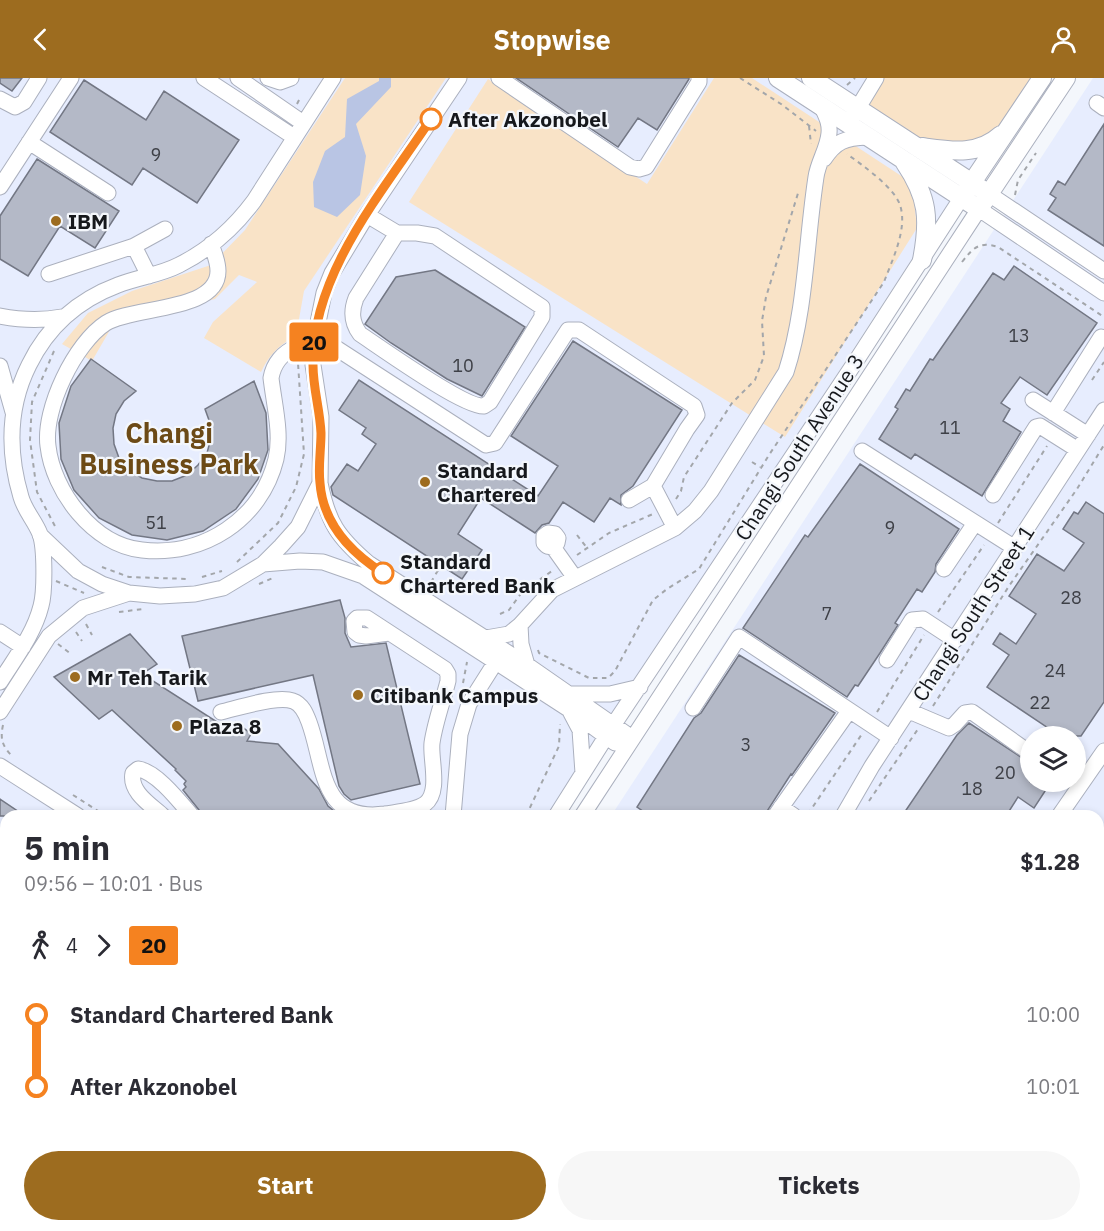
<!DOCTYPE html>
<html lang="en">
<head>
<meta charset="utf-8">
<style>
  :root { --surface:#fff; --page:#f7f7f7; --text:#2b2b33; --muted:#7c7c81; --accent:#9d6c1f }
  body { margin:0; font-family:"IBM Plex Sans",sans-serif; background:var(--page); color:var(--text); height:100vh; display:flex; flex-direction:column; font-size:22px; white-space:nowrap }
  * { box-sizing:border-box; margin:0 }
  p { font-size:20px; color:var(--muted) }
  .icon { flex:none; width:33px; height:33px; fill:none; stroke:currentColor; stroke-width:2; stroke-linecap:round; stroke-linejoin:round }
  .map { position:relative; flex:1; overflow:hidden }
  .details { position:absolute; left:0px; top:732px; width:1104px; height:422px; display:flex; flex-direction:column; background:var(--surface); border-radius:18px 18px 0 0; box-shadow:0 3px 9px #0003 }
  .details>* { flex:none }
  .badge { padding:0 12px; border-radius:4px; font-size:21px; line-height:39px }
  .tools { position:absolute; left:1020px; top:648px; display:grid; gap:12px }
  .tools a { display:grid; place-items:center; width:66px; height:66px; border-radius:50%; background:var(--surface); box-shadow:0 3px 9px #0003; font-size:30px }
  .map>.badge { position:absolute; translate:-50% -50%; box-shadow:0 0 0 3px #fff }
  .legs { display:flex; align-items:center; gap:9px; height:66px; padding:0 24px; font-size:20px }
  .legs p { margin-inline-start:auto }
  .overview { display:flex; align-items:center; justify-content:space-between; height:102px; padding:0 24px }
  h1 { font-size:33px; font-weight:700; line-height:45px }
  .cta { display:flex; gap:12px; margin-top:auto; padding:12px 24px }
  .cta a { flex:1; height:69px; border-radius:36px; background:var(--accent); color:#fff; font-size:24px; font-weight:700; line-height:69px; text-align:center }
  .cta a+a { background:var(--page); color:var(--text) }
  ul { padding:0 24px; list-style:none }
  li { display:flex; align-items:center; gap:21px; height:72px; font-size:22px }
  li i { display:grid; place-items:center; width:9px; height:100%; margin:0 8px; background:currentColor }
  li i::after { content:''; width:15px; height:15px; margin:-8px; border:4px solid; border-radius:50%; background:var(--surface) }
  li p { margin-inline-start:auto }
  li:first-child i { background:linear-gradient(#0000 50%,currentColor 0) }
  li:last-child i { background:linear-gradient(currentColor 50%,#0000 0) }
  header { display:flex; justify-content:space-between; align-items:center; height:78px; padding:0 24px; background:var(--accent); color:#fff; font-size:27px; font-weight:700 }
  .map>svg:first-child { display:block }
</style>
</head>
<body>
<header><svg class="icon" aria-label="back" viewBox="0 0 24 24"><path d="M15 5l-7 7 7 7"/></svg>Stopwise<svg class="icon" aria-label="person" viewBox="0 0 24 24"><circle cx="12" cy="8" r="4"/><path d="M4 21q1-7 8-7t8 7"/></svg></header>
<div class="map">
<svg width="1104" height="1153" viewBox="0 0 1104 1153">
  <rect width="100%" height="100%" fill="#f4f7fc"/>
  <path fill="#e7edfe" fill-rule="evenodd" d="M 0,0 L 1030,0 L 549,738 L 6,738 L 6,926 L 0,924 Z
    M 1093,0 L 1104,0 L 1104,1153 L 0,1153 L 0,959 L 6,961 L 6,1148 L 1098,1148 L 1098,738 L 611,738 ZM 1030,658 L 1076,658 L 1076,704 L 1030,704 Z"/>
  <path fill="#f9e3c7" d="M 345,0 L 446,0 L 304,213 L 296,258 C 279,267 269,277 261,294 L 204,260 L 213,244 L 257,204 L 239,197 L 215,221 L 114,245 L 92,283 L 62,266 L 88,235 L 132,213 L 211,187 L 245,152 Z
    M 714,0 L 752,0 L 912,105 L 917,150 L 785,359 L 409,124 L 488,1 L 647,106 Z
    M 877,0 L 1042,0 L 993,65 L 918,69 L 861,23 Z"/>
  <path fill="#b9c5e4" d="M 379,0 L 391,0 L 391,9 L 356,46 L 366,78 L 360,117 L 337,139 L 314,129 L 313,104 L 325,73 L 345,59 L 347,21 L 379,3 Z"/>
  <path fill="#b4b9c7" stroke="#737784" stroke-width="1.5" d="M 0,0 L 22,0 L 12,13 L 0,5 Z
    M 516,0 L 689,0 L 689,1 L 657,52 L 638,40 L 618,69 Z
    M 84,2 L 146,42 L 164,13 L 239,62 L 197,125 L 143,90 L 132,107 L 50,54 Z
    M 1104,46 L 1104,168 L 1048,132 L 1056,120 L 1050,116 L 1058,103 L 1065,107 Z
    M 37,81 L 119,133 L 95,170 L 60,148 L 28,198 L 0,181 L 0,138 Z
    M 1014,188 L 1097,245 L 1047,317 L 1020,299 L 1001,325 L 1010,331 L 1003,343 L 1021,354 L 982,418 L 915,376 L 911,381 L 879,361 L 898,331 L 895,329 L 906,311 L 910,313 L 930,281 L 933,282 L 993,195 L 1004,202 Z
    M 435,192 L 525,249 L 482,318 L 447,301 L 391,265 L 365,246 L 396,199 Z
    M 573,263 L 682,332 L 633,408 L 621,417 L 621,427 L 610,420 L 594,444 L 563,424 L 549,445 L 542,447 L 535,455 L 481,420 L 458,456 L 482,472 L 462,501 L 333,417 L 331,409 L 347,386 L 358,393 L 376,366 L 362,356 L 366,350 L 339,332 L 359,302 L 538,418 L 558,388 L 511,358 Z
    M 91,281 L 136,313 L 124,323 L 116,336 L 113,350 L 114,366 L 119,380 L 129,392 L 142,400 L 157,403 L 172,403 L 187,397 L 198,387 L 207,375 L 211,360 L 210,345 L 205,331 L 254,303 L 266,335 L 268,372 L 258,401 L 236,431 L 203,453 L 167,462 L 132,457 L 99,440 L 74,412 L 61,381 L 59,345 L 71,308 Z
    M 860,386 L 959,451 L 936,486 L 935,494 L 922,514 L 917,511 L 895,545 L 898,547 L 880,575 L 858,608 L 855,607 L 847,619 L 743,550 L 805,457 L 808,459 Z
    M 1086,424 L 1104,436 L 1104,624 L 1081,658 L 1052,658 L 1054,654 L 987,609 L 1009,577 L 993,566 L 1000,555 L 1016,566 L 1036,536 L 1009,518 L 1037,476 L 1064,493 L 1084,465 L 1063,451 L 1074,434 L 1078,436 Z
    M 340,522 L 345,540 L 345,555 L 351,569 L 386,565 L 420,706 L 351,722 L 344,716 L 339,708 L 313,597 L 198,623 L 182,558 Z
    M 130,556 L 157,586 L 142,596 L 231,653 L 236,644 L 251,656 L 247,663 L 278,666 L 319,711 L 328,728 L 340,738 L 202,738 L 199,732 L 183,712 L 186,709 L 184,706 L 186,703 L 175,692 L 176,691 L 112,632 L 99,641 L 54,599 Z
    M 739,577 L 835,635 L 792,697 L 791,696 L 764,738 L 650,738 L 637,729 L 694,640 L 701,635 Z
    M 969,645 L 1030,685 L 1030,704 L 1051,704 L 1034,730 L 1018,719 L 1006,738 L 902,738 L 957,657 Z
    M 0,721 L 25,738 L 0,738 Z"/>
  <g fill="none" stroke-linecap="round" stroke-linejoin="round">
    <g stroke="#abb0be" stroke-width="17">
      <path id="minor" d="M 204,0 L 294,59
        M 238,0 L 303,45
        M 268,0 L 280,4 L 291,0
        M 499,0 L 630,89 L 639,91 L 646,89 L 699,4 L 699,0
        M 0,21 L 15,29 L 24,24 L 39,0
        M 1097,25 L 1104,30
        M 853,38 L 876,0
        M 29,64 L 108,115
        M 824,81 C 836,63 845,60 867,59
        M 0,109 L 71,0
        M 989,116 L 1104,193
        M 367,137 L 397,155 L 417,155 L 435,158 L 542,229 L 542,239 L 490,324 L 484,328 C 465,330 381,270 360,256 C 351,244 351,233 356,220 L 397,155
        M 211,166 C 214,175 218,183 218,193 C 218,234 133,228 106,245 C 75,265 43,331 48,368 C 53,413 93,467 142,472 C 203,479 261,442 276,381 C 282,356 274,326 271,300 C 276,270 310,258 336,270 L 486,367 L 495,365 L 568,252 L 579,252 L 694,328 L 697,337 L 687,351 L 653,408 L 629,422
        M 134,168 L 149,198
        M 49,196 L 134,168 L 165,151
        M 0,238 C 21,242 40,243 62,239
        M 0,288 L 13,334
        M 1033,322 L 1088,357
        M 1053,335 L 1101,259
        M 862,373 L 1015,470
        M 320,405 C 328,445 338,459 368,485 L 527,587 L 632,660
        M 653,408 L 675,450
        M 993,417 L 1036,349 L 1040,348 L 1078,372
        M 40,457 L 78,493 L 102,506 L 129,515 L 160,518 L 195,516 L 223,510 L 263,486 L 281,468 L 298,449 L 320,405 L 321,339 L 313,287 L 314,264 L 324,215 L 332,195 L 367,137 L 459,0
        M 553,469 L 557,465 L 558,460 L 555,456 L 548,455 L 544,458 L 544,465 L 547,468 L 553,469 L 575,500
        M 263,486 L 300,483 L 323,484 L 363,498 L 570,632 L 615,665
        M 944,491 L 975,445
        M 520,547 L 521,566 L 527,587
        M 0,554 L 23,569
        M 486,560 L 509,556 L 520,547 L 552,512 L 675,450 L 695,433 L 711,413 L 786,294 C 806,232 806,164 816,99 C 818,84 828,70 829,55 C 830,45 826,38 822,29
        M 887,582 L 912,542 L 923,541 L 955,562
        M 0,604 C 15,580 34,556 41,528 C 45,514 45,469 40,456 C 35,443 25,433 21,419 C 8,375 8,329 29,287 C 48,248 78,222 118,207 C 138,199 160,197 179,187 C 209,172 234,150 254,123 L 333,0
        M 569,616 L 610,616 L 640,609
        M 693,630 L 739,559 L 891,660
        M 909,633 L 949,650 L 955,646 L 965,635 L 972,634 L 1030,675
        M 0,634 L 49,558 L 83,530 L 129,515
        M 221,634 C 238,630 277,617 293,623 C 302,626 306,636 309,644 C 325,687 319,745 385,736 C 397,734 415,733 425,726 C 441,714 430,681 432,665 C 435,644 443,623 448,603 L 448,596 L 445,591 L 367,540 L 357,540 L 354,543 L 355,554 L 359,557 L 366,558 L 389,555
        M 571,635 L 580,652 L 583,695
        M 0,688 L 78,738
        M 781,729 L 794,738
        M 163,738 C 151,727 129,714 133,695 L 138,691 C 156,693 180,724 192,738
        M 453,738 L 460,656 L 469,626 L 495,585
        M 556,738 L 614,646 L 856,283 L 962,119
        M 582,738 L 979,131 L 1104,215
        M 775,738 L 849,633
        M 843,738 L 872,688 L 1104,332
        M 1059,738 L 1104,673
        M 0,886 L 6,888
        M 1098,896 L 1104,900
        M 0,925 L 6,927
        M 0,941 L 6,943
        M 0,976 L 6,978
        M 1098,997 L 1104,1000
        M 0,1052 L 6,1035
        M 0,1074 L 6,1077
        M 1098,1091 L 1104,1080
        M 0,1113 L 6,1097
        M 403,1148 L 419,1153
        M 585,1148 L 601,1153
        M 627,1148 L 643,1153
        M 708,1148 L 720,1149 L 728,1148
        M 774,1148 L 775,1153
        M 1008,1148 L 1017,1153
        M 1037,1148 L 1047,1153
        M 18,1153 L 20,1148
        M 91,1153 L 92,1148
        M 261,1153 L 264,1148
        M 323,1153 L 326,1148
        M 368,1153 L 370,1148
        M 522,1153 L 523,1148
        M 540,1153 L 542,1148
        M 870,1153 L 874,1148
        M 896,1153 L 900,1148
        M 1066,1153 L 1069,1148"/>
    </g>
    <g stroke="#abb0be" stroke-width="20">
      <path id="major" d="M 778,0 L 979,131 L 1066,0
        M 811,0 L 989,116
        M 922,69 C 951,73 978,78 1001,57
        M 905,85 C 928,119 930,141 922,182
        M 965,115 L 1042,0"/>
    </g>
    <path stroke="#a3a6aa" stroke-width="2" stroke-dasharray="4.5 4.5" stroke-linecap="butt" d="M 740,0 L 781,26 L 816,53
      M 847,7 L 855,0
      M 297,26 L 301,18
      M 809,48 L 811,66
      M 1015,117 L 1018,102 L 1036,75
      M 962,184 C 973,170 979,163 998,169 L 1104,239
      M 54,273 L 32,324 L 30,362 L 37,414 L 57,452
      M 1092,302 L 1104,284
      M 752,384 L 760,389
      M 676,421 L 681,413 L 684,399 L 732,325 L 755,302 L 764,278 L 762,243 L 766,219 L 799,112
      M 998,445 L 1047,368
      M 577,457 L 587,470
      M 577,477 L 609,455 L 653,436
      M 237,484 L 278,445 L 296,409 L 304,376 L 298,285
      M 102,489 L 129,499 L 188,501
      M 202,499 L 222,493
      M 56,503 L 84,515
      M 431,504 L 440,489
      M 259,506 L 273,500
      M 119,534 L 143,531
      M 938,534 L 984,467
      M 500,536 L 509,532 L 522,514 L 552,493
      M 86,546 L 92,557
      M 76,554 L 82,563
      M 58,566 L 71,576
      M 538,572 L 539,575 L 589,600 L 608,600 L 615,593 L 653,522 L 667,511 L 699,491 L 769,377 L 884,204 C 892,182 908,151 900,127 C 894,109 862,87 847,76
      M 463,605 L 467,584
      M 933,628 L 1009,508 L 1077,411 L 1104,367
      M 877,634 L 924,557
      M 3,647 C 0,661 2,668 13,679
      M 73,717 L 106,738
      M 869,723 L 918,651
      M 808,736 L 862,656
      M 526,738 L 559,668 L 560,646
      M 1098,1067 L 1104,1056
      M 1098,1129 L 1104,1117
      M 671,1148 L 686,1153
      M 554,1150 L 563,1153
      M 1086,1153 L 1088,1148"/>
    <use href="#minor" stroke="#fff" stroke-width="15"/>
    <use href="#major" stroke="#fff" stroke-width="18"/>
  </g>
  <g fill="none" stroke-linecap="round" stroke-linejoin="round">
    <g stroke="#fff" stroke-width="14">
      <path id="line-1" d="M 383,495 C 350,474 323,446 320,405 C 318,389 321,372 321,355 C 320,332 313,310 313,287 C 311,197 383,113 431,41"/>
    </g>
    <use href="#line-1" stroke="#f58220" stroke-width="9"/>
  </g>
  <g fill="#fff" stroke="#f58220" stroke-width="3">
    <circle cx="431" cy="41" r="10"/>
    <circle cx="383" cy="495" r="10"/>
  </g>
  <g fill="#9d6c1f" stroke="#f4f7fc" stroke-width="2">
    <circle cx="56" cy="143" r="6"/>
    <circle cx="425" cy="404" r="6"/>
    <circle cx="75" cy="599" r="6"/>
    <circle cx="358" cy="617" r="6"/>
    <circle cx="177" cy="648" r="6"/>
  </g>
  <g text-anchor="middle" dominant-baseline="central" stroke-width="4.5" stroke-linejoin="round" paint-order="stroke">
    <g font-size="18" fill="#3e4047">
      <text x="156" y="76">9</text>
      <text x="1019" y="257">13</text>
      <text x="463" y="287">10</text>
      <text x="950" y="349">11</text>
      <text x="156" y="444">51</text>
      <text x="890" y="449">9</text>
      <text x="1071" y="519">28</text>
      <text x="827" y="535">7</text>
      <text x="1055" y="592">24</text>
      <text x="1040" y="624">22</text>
      <text x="746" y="666">3</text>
      <text x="1005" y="694">20</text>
      <text x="972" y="710">18</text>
    </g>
    <g font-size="21" font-weight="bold" fill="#16181c" stroke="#f4f7fc" text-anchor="start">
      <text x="448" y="41">After Akzonobel</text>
      <text x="400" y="483">Standard<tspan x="400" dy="24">Chartered Bank</tspan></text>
    </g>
    <g font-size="21" font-weight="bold" fill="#16181c" stroke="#f4f7fc" text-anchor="start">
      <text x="68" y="143">IBM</text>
      <text x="437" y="392">Standard<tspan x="437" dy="24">Chartered</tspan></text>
      <text x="87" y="599">Mr Teh Tarik</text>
      <text x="370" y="617">Citibank Campus</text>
      <text x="189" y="648">Plaza 8</text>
    </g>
    <g font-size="21" fill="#16181c" stroke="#f4f7fc">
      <text transform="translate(799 369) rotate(-57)">Changi South Avenue 3</text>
      <text transform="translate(973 535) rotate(-57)">Changi South Street 1</text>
    </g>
    <g font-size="27" font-weight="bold" fill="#6c4a16" stroke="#f4f7fc">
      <text x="169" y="354">Changi<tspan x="169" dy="31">Business Park</tspan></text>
    </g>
  </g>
</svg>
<div class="tools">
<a><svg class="icon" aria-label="layers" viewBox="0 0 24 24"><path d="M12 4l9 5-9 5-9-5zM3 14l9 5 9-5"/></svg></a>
</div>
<b class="badge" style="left:314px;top:264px;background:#f58220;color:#111">20</b>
<section class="details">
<div class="overview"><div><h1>5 min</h1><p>09:56 – 10:01 · Bus</p></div><b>$1.28</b></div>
<div class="legs"><svg class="icon" aria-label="walk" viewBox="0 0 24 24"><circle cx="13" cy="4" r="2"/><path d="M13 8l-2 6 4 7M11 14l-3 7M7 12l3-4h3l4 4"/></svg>4<svg class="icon" aria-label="forward" viewBox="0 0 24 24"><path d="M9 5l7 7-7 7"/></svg><b class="badge" style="background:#f58220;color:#111">20</b></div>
<ul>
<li><i style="color:#f58220"></i><b>Standard Chartered Bank</b><p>10:00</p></li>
<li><i style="color:#f58220"></i><b>After Akzonobel</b><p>10:01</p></li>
</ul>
<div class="cta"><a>Start</a><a>Tickets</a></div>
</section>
</div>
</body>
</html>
